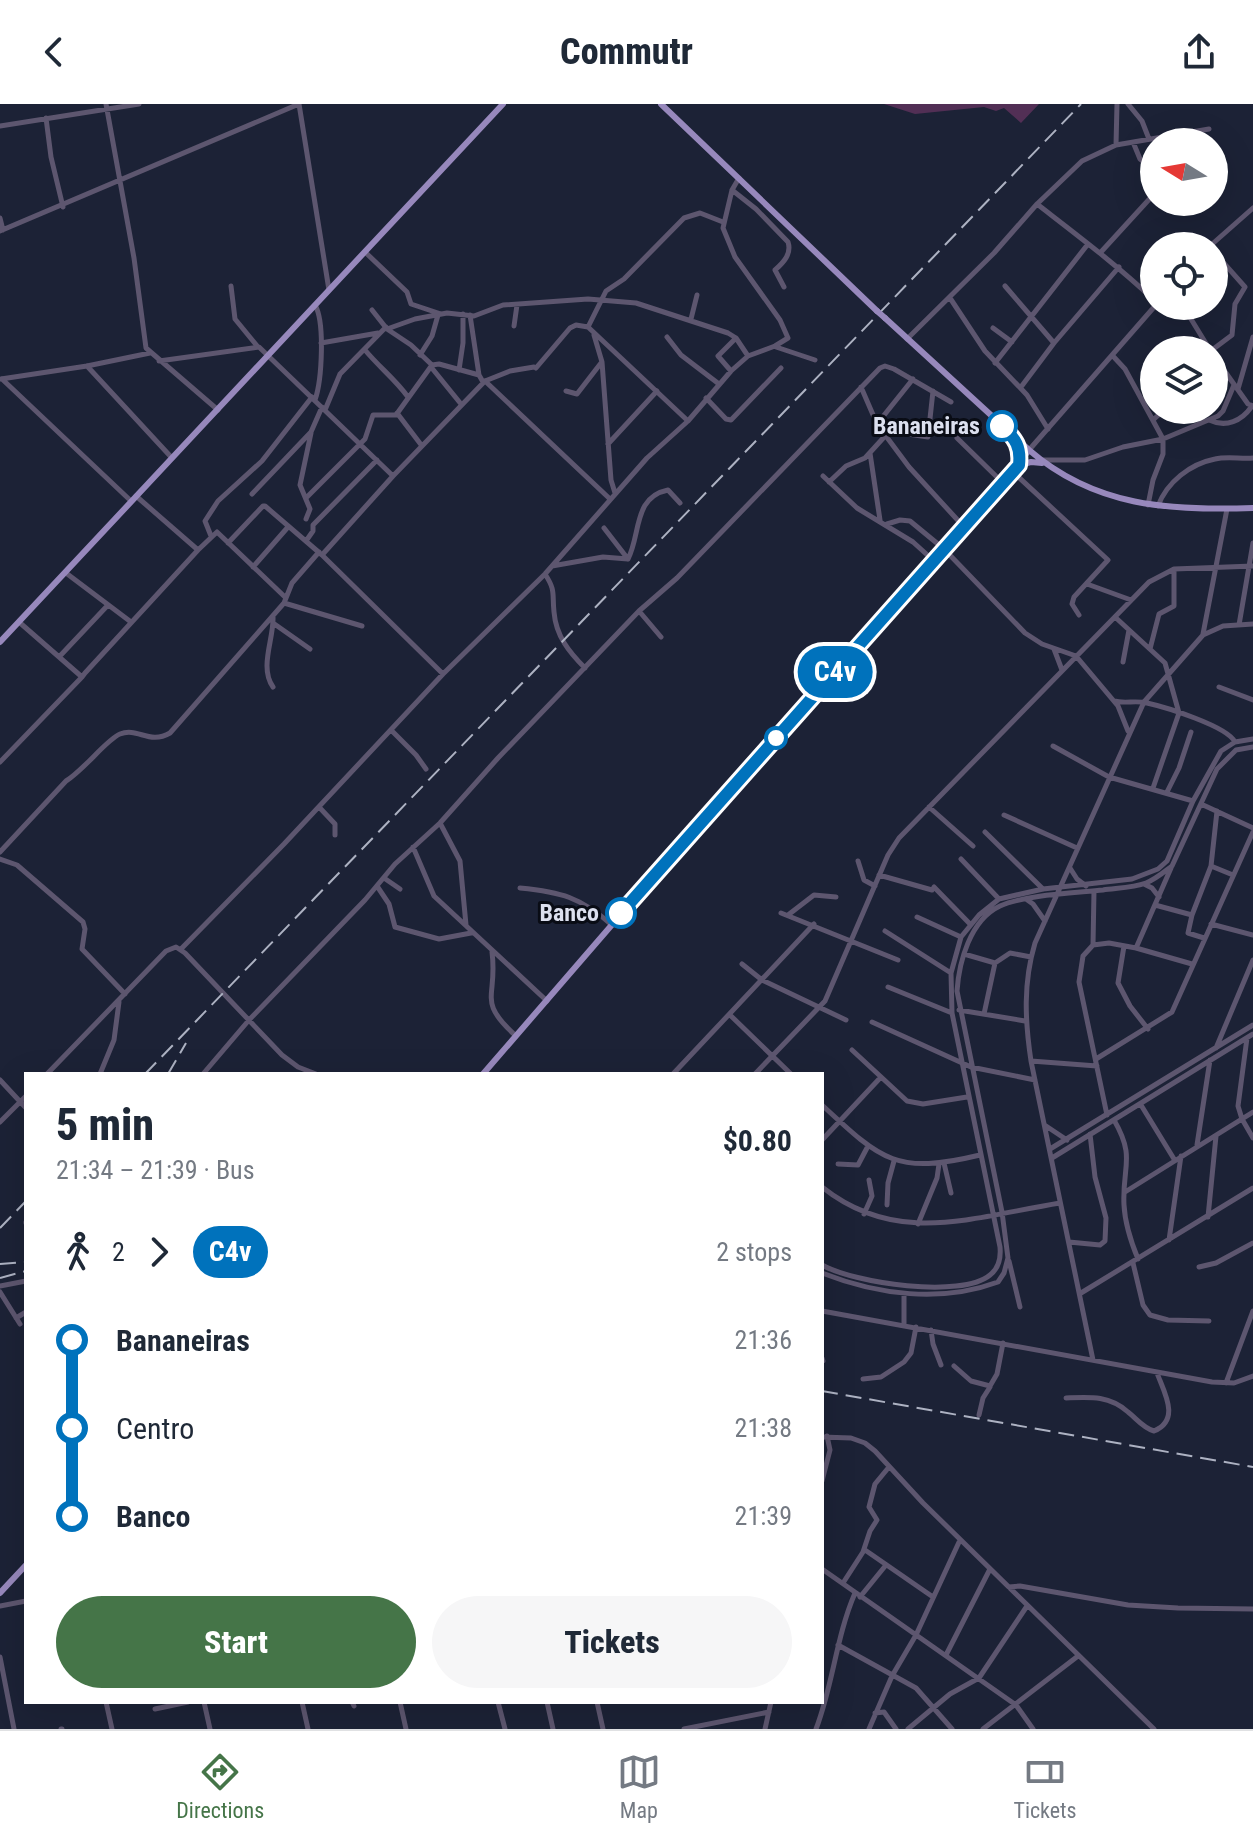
<!DOCTYPE html>
<html lang="en">
<head>
<meta charset="utf-8">
<style>
  :root { --surface:#fff; --page:#f6f6f7; --text:#1f2937; --muted:#747a83; --line:#e0e1e3; --accent:#457548 }
  body { margin:0; font-family:"Roboto Condensed",sans-serif; background:var(--page); color:var(--text); height:100vh; display:flex; flex-direction:column; font-size:30px; white-space:nowrap }
  * { box-sizing:border-box; margin:0 }
  p { font-size:26px; color:var(--muted) }
  .icon { flex:none; width:44px; height:44px; fill:none; stroke:currentColor; stroke-width:2; stroke-linecap:round; stroke-linejoin:round }
  .map { position:relative; flex:1; overflow:hidden }
  .panel { position:absolute; left:24px; top:968px; width:800px; height:632px; display:flex; flex-direction:column; background:var(--surface); border-radius:0px; box-shadow:0 8px 32px #0002 }
  .panel>* { flex:none }
  .badge { padding:0 16px; border-radius:26px; font-size:28px; line-height:52px }
  .needle { width:52px; rotate:281deg }
  .buttons { position:absolute; left:1140px; top:24px; display:grid; gap:16px }
  .buttons a { display:grid; place-items:center; width:88px; height:88px; border-radius:50%; background:var(--surface); box-shadow:0 8px 32px #0002; font-size:40px }
  .map>.badge { position:absolute; translate:-50% -50%; box-shadow:0 0 0 4px #fff }
  .legs { display:flex; align-items:center; gap:12px; height:88px; padding:0 32px; font-size:26px }
  .legs p { margin-inline-start:auto }
  .overview { display:flex; align-items:center; justify-content:space-between; height:136px; padding:0 32px }
  h1 { font-size:44px; font-weight:800; line-height:60px }
  .primary-button { display:flex; gap:16px; margin-top:auto; padding:16px 32px }
  .primary-button a { flex:1; height:92px; border-radius:48px; background:var(--accent); color:#fff; font-size:32px; font-weight:800; line-height:92px; text-align:center }
  .primary-button a+a { background:var(--page); color:var(--text) }
  ul { padding:0 32px; list-style:none }
  li { display:flex; align-items:center; gap:28px; height:88px; font-size:30px }
  li i { display:grid; place-items:center; width:12px; height:100%; margin:0 10px; background:currentColor }
  li i::after { content:''; width:20px; height:20px; margin:-10px; border:6px solid; border-radius:50%; background:var(--surface) }
  li p { margin-inline-start:auto }
  li:first-child i { background:linear-gradient(#0000 50%,currentColor 0) }
  li:last-child i { background:linear-gradient(currentColor 50%,#0000 0) }
  header { display:flex; justify-content:space-between; align-items:center; height:104px; padding:0 32px; background:var(--surface); font-size:36px; font-weight:800 }
  .tab-bar { display:flex; justify-content:space-around; align-items:center; height:112px; border-top:2px solid var(--line); background:var(--surface); font-size:22px; color:var(--muted) }
  .tab-bar a { display:grid; justify-items:center; gap:4px }
  .tab-bar .current { color:var(--accent) }
  .map>svg:first-child { display:block }
</style>
</head>
<body>
<header><svg class="icon" aria-label="back" viewBox="0 0 24 24"><path d="M15 5l-7 7 7 7"/></svg>Commutr<svg class="icon" aria-label="share" viewBox="0 0 24 24"><path d="M12 15V3M7 8l5-5 5 5M5 13v7h14v-7"/></svg></header>
<div class="map">
<svg width="1253" height="1625" viewBox="0 0 1253 1625">
  <rect width="100%" height="100%" fill="#1c2236"/>
  <path fill="#522f55" d="M 884,0 L 1039,0 L 1021,19 L 1004,4 L 996,7 L 984,3 L 915,10 Z"/>
  <g fill="none" stroke-linecap="round" stroke-linejoin="round">
    <path stroke="#5d566f" stroke-width="5" d="M 106,0 L 134,154 L 146,244 L 218,306
      M 299,0 L 329,186
      M 1128,0 L 1142,17 L 1149,35
      M 46,14 L 51,53 L 63,103
      M 0,22 L 139,0
      M 1133,38 L 1140,55 L 1154,66
      M 1116,41 L 1117,0
      M 732,86 L 756,105 L 788,138 C 792,150 783,159 775,166 L 784,183
      M 1037,100 C 1077,131 1117,161 1154,196
      M 0,114 L 3,126
      M 0,127 L 299,0
      M 1210,142 L 1253,104
      M 365,148 L 407,188 L 411,200 L 441,210
      M 1101,148 L 1154,90
      M 231,182 L 235,215 L 258,243
      M 1005,182 L 1054,239
      M 950,194 L 985,247 L 1027,291 L 1048,325
      M 315,201 C 325,218 322,276 315,296
      M 1183,202 L 1210,246
      M 372,206 L 387,225 L 411,241 L 432,261 L 439,260 L 479,271
      M 470,211 L 479,271 L 483,278
      M 691,215 L 697,191
      M 514,222 L 517,201
      M 588,223 L 606,187 L 624,175 L 684,114 L 700,109 L 723,118
      M 993,224 L 1012,238
      M 387,225 L 415,215 L 447,209 L 474,212 L 503,201 L 588,195 L 636,199 L 728,229 L 736,234 L 748,252
      M 594,231 L 602,258 L 611,376 L 615,389
      M 667,233 L 681,251 L 719,280
      M 907,235 L 994,149 L 1037,100 L 1082,57 L 1116,41 L 1209,25
      M 321,239 L 378,229
      M 776,243 L 815,256
      M 365,246 C 379,263 395,275 408,293
      M 1212,246 L 1232,231 L 1235,200 L 1245,183 L 1214,148
      M 420,251 L 432,232 L 438,211
      M 1112,251 L 1125,265 L 1163,335 L 1163,350 L 1153,376 L 1148,401
      M 1214,252 L 1248,300 L 1253,302
      M 159,257 L 259,243 L 393,372
      M 995,259 L 1088,140
      M 87,262 L 172,354
      M 431,263 L 461,300
      M 536,264 L 570,224 L 576,221 L 588,223 L 688,317
      M 459,266 L 463,239 L 463,210
      M 731,267 L 718,252 L 736,234
      M 1,275 L 87,262 L 150,249
      M 2,275 L 131,397
      M 485,277 L 510,267 L 534,263
      M 861,283 L 877,320 L 909,363 L 964,423
      M 1021,283 L 1054,239 L 1119,163
      M 1238,285 L 1253,233
      M 566,287 L 577,290 L 601,259
      M 706,294 L 726,315 L 731,316 L 781,264
      M 325,306 L 340,270 L 386,223
      M 397,309 L 422,342
      M 1153,316 L 1164,306
      M 1209,316 C 1226,324 1242,317 1252,302
      M 877,320 L 913,275
      M 957,334 L 1003,379
      M 608,340 L 657,287
      M 1029,346 L 1155,202
      M 870,349 L 880,416
      M 1041,356 L 1085,356 L 1123,343 L 1163,335 L 1218,312 L 1223,307 L 1234,281
      M 1013,368 L 1108,456 L 1074,493 L 1072,500 L 1079,511
      M 823,372 L 857,404 L 913,438 L 934,457
      M 829,378 L 846,362 L 865,354 L 886,331 L 901,329 L 928,333 L 933,287
      M 252,390 L 311,328 L 322,303
      M 306,394 L 365,335 L 373,311 L 396,311 L 432,261
      M 1158,402 C 1167,378 1190,360 1215,355 C 1227,352 1240,355 1253,354
      M 306,415 L 310,405 L 300,381 L 311,329
      M 887,420 L 900,416 L 910,417 L 944,445 L 1025,529 L 1042,540 L 1076,552 L 1118,602 L 1128,627
      M 604,424 L 628,455
      M 211,432 L 205,417 L 218,397 L 262,357 L 312,293
      M 306,437 L 313,427 L 313,421 L 377,356
      M 228,439 L 263,402 L 265,402 L 322,451 L 443,570
      M 198,446 L 217,428 L 286,494
      M 322,451 L 393,372 L 485,277 L 610,395
      M 628,455 C 641,430 633,393 668,386 L 680,399
      M 552,462 L 603,453 L 628,455
      M 253,463 L 288,423
      M 66,469 L 131,518
      M 545,470 C 556,487 552,489 554,508 C 556,532 569,548 585,564
      M 1087,480 L 1131,496
      M 284,499 L 362,522
      M 639,507 L 661,533
      M 273,513 C 274,535 259,563 273,583
      M 1115,513 L 1165,559 L 1179,609 L 1153,684
      M 19,518 L 82,573 L 85,569 L 198,446 L 136,392
      M 273,519 L 310,545
      M 1239,521 L 1253,439
      M 1203,530 L 1227,405
      M 1054,545 L 1062,566
      M 1150,545 L 1159,510 L 1174,502 L 1174,465
      M 59,553 L 108,501
      M 1123,558 L 1129,526
      M 1219,583 L 1253,596
      M 1114,597 C 1125,600 1136,596 1147,599 C 1165,603 1227,622 1235,638
      M 391,626 L 416,651 L 426,665
      M 1053,642 L 1109,673 L 1193,697
      M 0,658 L 82,573
      M 1167,688 L 1179,664 L 1191,628
      M 1201,700 L 1253,724
      M 319,703 L 335,720 L 335,731
      M 929,703 L 973,742
      M 1217,707 L 1211,762 L 1233,771
      M 1004,711 L 1077,744
      M 440,719 L 460,757 L 466,821
      M 985,728 L 1043,785
      M 413,743 L 434,792 L 547,897
      M 0,748 L 66,677 C 84,666 107,635 120,630 C 138,623 149,641 170,629 L 284,499 L 292,479 L 319,448
      M 0,755 L 17,761 L 83,818 L 85,825 L 82,845 L 125,890
      M 961,755 L 999,795
      M 858,757 L 864,776 L 875,782
      M 1070,764 L 1077,775 L 1086,782
      M 879,771 L 932,786
      M 384,774 L 400,785
      M 1144,780 L 1152,784 L 1159,793
      M 377,782 L 389,800 L 395,823 L 439,835 L 471,829
      M 934,783 L 970,820
      M 520,784 C 561,788 580,793 612,821
      M 1026,795 L 1033,800 L 1045,817
      M 1155,801 L 1192,811 L 1188,829 L 1204,834
      M 781,809 L 898,856
      M 788,811 L 814,791 L 836,793
      M 1192,811 L 1211,762
      M 917,813 L 961,833
      M 1211,820 L 1253,831
      M 885,827 L 951,869
      M 1093,841 L 1094,787
      M 1124,842 L 1118,879 L 1130,902 L 1148,925
      M 1136,844 L 1171,764
      M 181,845 L 284,740 L 443,570 L 545,470 L 647,354 L 688,317 L 731,267 L 748,252 L 775,242 L 788,234 L 780,216 L 735,153 L 723,124 L 732,86 L 739,74
      M 492,848 C 498,894 476,896 516,932
      M 964,850 L 995,859
      M 742,860 L 762,876 L 846,916
      M 888,883 L 952,909
      M 959,906 L 1025,917
      M 984,910 L 995,859 L 1010,849 L 1031,853
      M 730,911 L 791,970
      M 872,918 L 971,963 L 1035,976
      M 1247,934 L 1238,1002 L 1242,1015 L 1253,1034
      M 1216,944 L 1253,856
      M 852,946 L 907,997 L 923,1000 L 967,993
      M 1096,955 L 1172,908 L 1253,728
      M 1031,957 L 1097,962
      M 47,970 L 166,847 L 176,843 L 185,849 L 282,951 L 298,963 L 316,970
      M 100,970 L 114,936 L 119,898
      M 203,970 L 249,916 L 365,796 L 395,760 L 440,719 L 498,654 L 639,507 L 677,474 L 880,264 L 885,262 L 894,265 L 951,298
      M 673,970 L 814,820
      M 755,970 L 825,897 L 888,751 L 899,734 L 1149,478 L 1174,465 L 1253,462
      M 0,976 L 26,1004
      M 822,1001 C 882,1057 897,1071 980,1051
      M 1141,1001 L 1174,1055
      M 1107,1011 L 1079,878 L 1083,852 L 1093,841 L 1109,839 L 1136,844 L 1192,860
      M 1114,1016 C 1136,1054 1122,1062 1124,1101 C 1125,1120 1131,1138 1138,1155
      M 0,1018 L 26,992
      M 1046,1022 L 1067,1036
      M 822,1036 L 881,973
      M 1197,1041 L 1210,956
      M 1050,1045 L 1253,921
      M 1052,1054 L 1253,930
      M 944,1059 L 951,1089
      M 838,1060 L 858,1061 L 868,1042
      M 822,1083 C 897,1143 973,1113 1060,1099
      M 1125,1088 L 1253,1008
      M 887,1101 L 888,1079 L 894,1057
      M 864,1110 L 872,1092 L 869,1076
      M 1208,1113 L 1216,1032
      M 26,1119 L 26,1118
      M 918,1120 L 937,1074 L 939,1060
      M 1169,1136 L 1181,1052
      M 1069,1138 L 1100,1141 L 1105,1137 L 1106,1114 L 1095,1073 L 1090,1030
      M 1009,1157 L 1020,1203
      M 1133,1159 L 1143,1201 L 1150,1211 L 1168,1216 L 1209,1217
      M 822,1161 C 854,1179 961,1195 990,1171 C 999,1164 1001,1154 1000,1143 L 952,909 L 951,869 L 961,833 L 979,811 L 999,795 L 1043,785 L 1132,775 L 1158,765 L 1167,757 L 1193,697 L 1221,647 L 1235,638 L 1253,635
      M 1199,1163 L 1216,1159 L 1253,1139
      M 822,1169 C 878,1191 941,1199 998,1178 L 1004,1169 L 1008,1154 L 1002,1108 L 957,887 C 959,858 970,816 1000,802 C 1024,791 1075,789 1103,786 C 1117,784 1133,784 1146,779 C 1156,775 1164,768 1172,762 L 1217,665 L 1236,646 L 1253,643
      M 0,1182 L 26,1177
      M 0,1188 L 20,1220
      M 1081,1189 L 1253,1084
      M 822,1207 L 1212,1278 L 1234,1279 L 1253,1272
      M 16,1214 L 26,1208
      M 904,1221 L 904,1190
      M 931,1226 L 933,1240 L 941,1261
      M 822,1254 L 823,1257
      M 1093,1256 L 1031,957 C 1025,917 1023,879 1035,839 L 1144,598 L 1203,531 L 1223,522 L 1253,520
      M 954,1262 L 971,1277 L 990,1282 L 997,1270 L 1003,1239
      M 863,1275 L 881,1273 L 904,1258 L 911,1249 L 916,1223
      M 1226,1279 L 1253,1207
      M 1066,1294 C 1089,1293 1109,1291 1128,1308 C 1137,1315 1143,1324 1154,1327 C 1181,1316 1164,1288 1157,1269
      M 979,1311 L 983,1294 L 990,1283
      M 822,1333 L 851,1334 L 865,1339 L 875,1347 L 923,1399 L 1154,1625
      M 822,1377 L 830,1346 L 827,1332
      M 865,1446 L 933,1493
      M 822,1465 L 1016,1601 L 1033,1625
      M 843,1479 L 863,1448 L 870,1427 L 877,1416 L 869,1403 L 875,1380 L 889,1363
      M 1009,1483 L 1020,1482 L 1128,1501 L 1178,1504 L 1253,1505
      M 860,1493 L 886,1461
      M 0,1502 L 26,1497
      M 838,1541 L 916,1584 L 952,1625
      M 946,1551 L 990,1465
      M 0,1553 L 14,1625
      M 106,1598 L 112,1625
      M 204,1598 L 210,1625
      M 302,1598 L 308,1625
      M 352,1598 L 354,1602
      M 400,1598 L 406,1625
      M 498,1598 L 505,1625
      M 547,1598 L 553,1625
      M 597,1598 L 603,1625
      M 155,1605 L 188,1598
      M 875,1609 L 884,1608 L 896,1625
      M 61,1625 L 62,1625
      M 684,1625 L 769,1608
      M 765,1625 L 771,1598
      M 816,1625 C 833,1581 836,1533 855,1489
      M 869,1625 L 892,1572 L 916,1531 L 960,1436
      M 908,1625 L 950,1590 L 979,1574 L 1027,1502
      M 983,1625 L 1078,1552"/>
    <path stroke="#9788bc" stroke-width="6" d="M 661,0 L 877,207
      M 885,214 L 1029,346 C 1095,403 1170,407 1253,404
      M 1017,336 L 1019,360
      M 1019,361 L 1031,358 L 1042,359
      M 0,538 L 503,0
      M 483,970 L 661,764 L 1010,371 L 1029,346
      M 0,1489 L 26,1461"/>
    <path stroke="#adb2c2" stroke-width="2" stroke-dasharray="16 8" stroke-linecap="butt" d="M 145,970 L 1081,0
      M 168,970 L 186,939
      M 0,1124 L 26,1097
      M 0,1160 L 26,1158
      M 0,1174 L 26,1167
      M 822,1287 L 1253,1363"/>
    <path stroke="#9788bc" stroke-width="6" d="M 877,207 L 885,214"/>
  </g>
  <g fill="none" stroke-linecap="round" stroke-linejoin="round">
    <g stroke="#fff" stroke-width="18">
      <path id="line-1" d="M 621,809 L 1019,361 C 1021,343 1016,335 1002,322"/>
    </g>
    <use href="#line-1" stroke="#0072bc" stroke-width="12"/>
  </g>
  <g fill="#fff" stroke="#0072bc" stroke-width="4">
    <circle cx="1002" cy="322" r="14"/>
    <circle cx="776" cy="634" r="10"/>
    <circle cx="621" cy="809" r="14"/>
  </g>
  <g text-anchor="middle" dominant-baseline="central" stroke-width="6" stroke-linejoin="round" paint-order="stroke">
    <g font-size="24" font-weight="bold" fill="#dce0ef" stroke="#090c15" text-anchor="end">
      <text x="980" y="322">Bananeiras</text>
      <text x="599" y="809">Banco</text>
    </g>
  </g>
</svg>
<div class="buttons">
<a><svg class="needle" viewBox="-14 -14 28 28"><path d="M0-13l5 13h-10z" fill="#e53935"/><path d="M0 13l5-13h-10z" fill="#747a83"/></svg></a>
<a><svg class="icon" aria-label="locate" viewBox="0 0 24 24"><circle cx="12" cy="12" r="6"/><path d="M12 2v4M12 18v4M2 12h4M18 12h4"/></svg></a>
<a><svg class="icon" aria-label="layers" viewBox="0 0 24 24"><path d="M12 4l9 5-9 5-9-5zM3 14l9 5 9-5"/></svg></a>
</div>
<b class="badge" style="left:835px;top:568px;background:#0072bc;color:#fff">C4v</b>
<section class="panel">
<div class="overview"><div><h1>5 min</h1><p>21:34 – 21:39 · Bus</p></div><b>$0.80</b></div>
<div class="legs"><svg class="icon" aria-label="walk" viewBox="0 0 24 24"><circle cx="13" cy="4" r="2"/><path d="M13 8l-2 6 4 7M11 14l-3 7M7 12l3-4h3l4 4"/></svg>2<svg class="icon" aria-label="forward" viewBox="0 0 24 24"><path d="M9 5l7 7-7 7"/></svg><b class="badge" style="background:#0072bc;color:#fff">C4v</b><p>2 stops</p></div>
<ul>
<li><i style="color:#0072bc"></i><b>Bananeiras</b><p>21:36</p></li>
<li><i style="color:#0072bc"></i><span>Centro</span><p>21:38</p></li>
<li><i style="color:#0072bc"></i><b>Banco</b><p>21:39</p></li>
</ul>
<div class="primary-button"><a>Start</a><a>Tickets</a></div>
</section>
</div>
<nav class="tab-bar">
<a class="current"><svg class="icon" aria-label="directions" viewBox="0 0 24 24"><path d="M12 3l9 9-9 9-9-9zM9 14v-3h6M13 9l2 2-2 2"/></svg>Directions</a>
<a><svg class="icon" aria-label="map" viewBox="0 0 24 24"><path d="M3 6l6-2 6 2 6-2v14l-6 2-6-2-6 2zM9 4v14M15 6v14"/></svg>Map</a>
<a><svg class="icon" aria-label="tickets" viewBox="0 0 24 24"><path d="M3 7h18v10H3zM15 7v10"/></svg>Tickets</a>
</nav>
</body>
</html>
